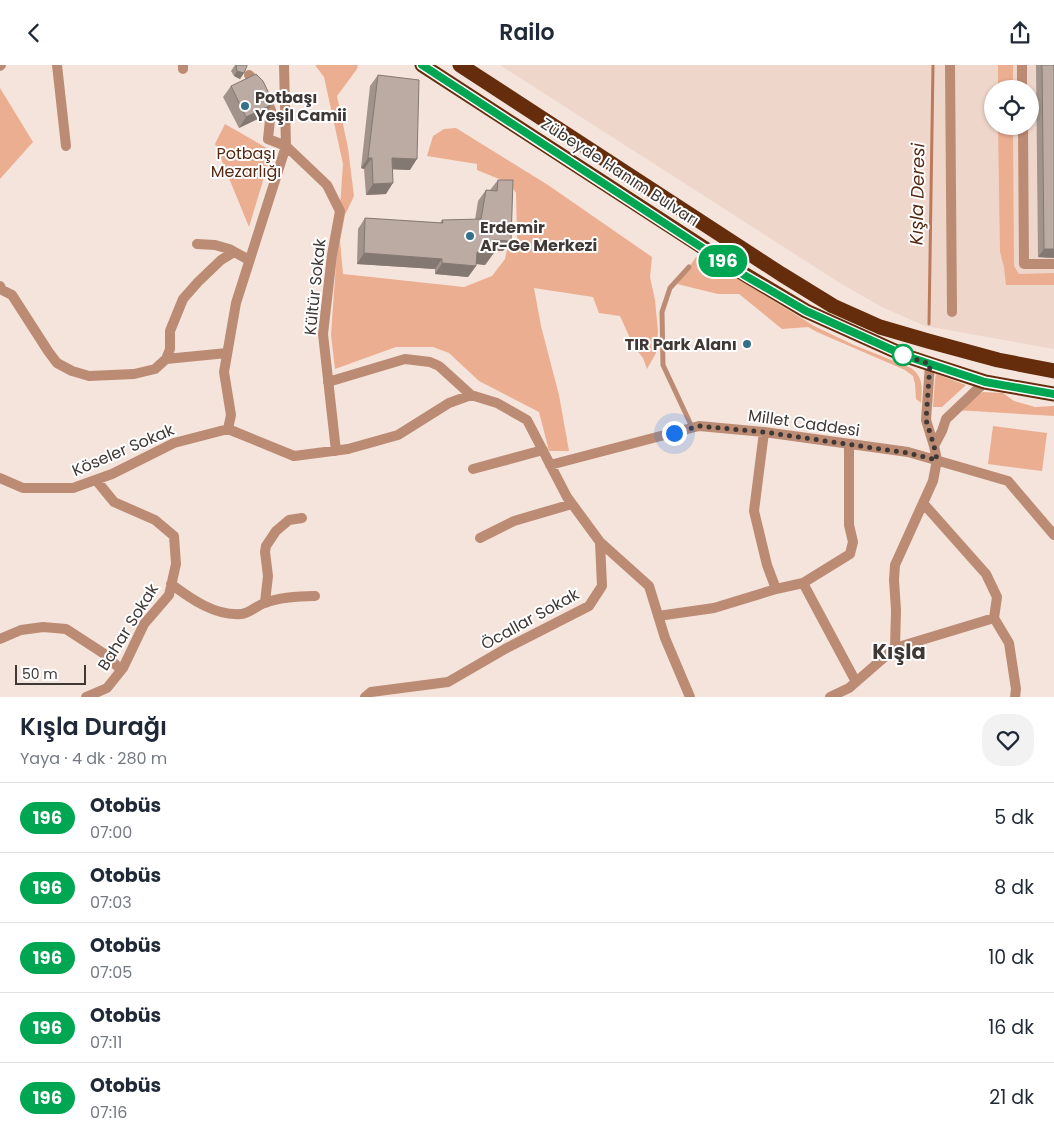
<!DOCTYPE html>
<html lang="tr">
<head>
<meta charset="utf-8">
<style>
  :root { --surface:#fff; --page:#f2f2f3; --text:#1f2937; --muted:#747a83; --line:#e0e1e3 }
  body { margin:0; font-family:Poppins,sans-serif; background:var(--page); color:var(--text); height:100vh; display:flex; flex-direction:column; font-size:19px; white-space:nowrap }
  * { box-sizing:border-box; margin:0 }
  p { font-size:16px; color:var(--muted) }
  .icon { flex:none; width:28px; height:28px; fill:none; stroke:currentColor; stroke-width:2; stroke-linecap:round; stroke-linejoin:round }
  .map { position:relative; height:632px; overflow:hidden }
  .details { display:flex; flex-direction:column; background:var(--surface); flex:1 }
  .details>* { flex:none }
  .badge { padding:0 10px; border-radius:16px; font-size:18px; line-height:32px }
  .tools { position:absolute; left:984px; top:15px; display:grid; gap:10px }
  .tools a { display:grid; place-items:center; width:55px; height:55px; border-radius:50%; background:var(--surface); box-shadow:0 1px 4px #0004; font-size:25px }
  .scale { position:absolute; left:15px; bottom:12px; width:71px; box-sizing:border-box; padding-left:5px; border:2px solid #3f3835; border-top:0; font-size:14px; line-height:18px; white-space:nowrap; color:#3f3835; -webkit-text-stroke:4px #fff; paint-order:stroke }
  .you { position:absolute; width:25px; height:25px; margin:-12px; border:4px solid #fff; border-radius:50%; background:#1a73e8; box-shadow:0 0 0 8px #1a73e833 }
  .map>.badge { position:absolute; translate:-50% -50%; box-shadow:0 0 0 2px #fff }
  .round { display:grid; place-items:center; flex:none; width:52px; height:52px; border-radius:20px; background:var(--page) }
  .head { display:flex; align-items:center; justify-content:space-between; height:85px; padding:0 20px }
  h1 { font-size:24px; font-weight:600; line-height:38px }
  ul { padding:0; list-style:none }
  li { display:flex; align-items:center; gap:15px; height:70px; padding:0 20px; border-top:1px solid var(--line) }
  li div { flex:1 }
  li b { display:block; font-size:19px }
  li em { font-style:normal }
  li .badge { min-width:55px; font-weight:700; text-align:center }
  header { display:flex; justify-content:space-between; align-items:center; height:65px; padding:0 20px; background:var(--surface); font-size:22px; font-weight:600 }
  .map>svg:first-child { display:block }
</style>
</head>
<body>
<header><svg class="icon" aria-label="back" viewBox="0 0 24 24"><path d="M15 5l-7 7 7 7"/></svg>Railo<svg class="icon" aria-label="share" viewBox="0 0 24 24"><path d="M12 15V3M7 8l5-5 5 5M5 13v7h14v-7"/></svg></header>
<div class="map">
<svg width="1054" height="632" viewBox="0 0 1054 632">
  <rect width="100%" height="100%" fill="#f5e4dc"/>
  <path fill="#efd6ca" fill-rule="evenodd" d="M 500,0 L 1054,0 L 1054,284 L 925,261 L 882,242 L 843,220 ZM 992,24 L 1030,24 L 1030,61 L 992,61 Z"/>
  <path fill="#ebae91" d="M 315,0 L 358,0 L 357,4 L 337,31 L 348,83 L 354,131 L 345,150 L 340,176 L 343,209 L 464,222 L 492,211 L 505,194 L 509,177 L 517,174 L 516,128 L 509,118 L 477,105 L 477,99 L 427,91 L 433,71 L 444,64 L 456,63 L 548,120 L 652,192 L 650,212 L 655,235 L 658,266 L 656,288 L 647,304 L 643,293 L 634,282 L 620,251 L 599,248 L 593,232 L 534,223 L 541,261 L 559,330 L 569,386 L 549,386 L 539,347 L 479,316 L 449,288 L 433,282 L 396,282 L 335,304 L 331,270 L 343,99 L 324,12 Z
    M 998,0 L 1013,0 L 1013,24 L 998,24 Z
    M 0,23 L 33,77 L 0,114 Z
    M 225,59 L 272,86 L 249,162 L 215,79 Z
    M 998,61 L 1013,61 L 1014,201 L 1019,209 L 1054,208 L 1054,220 L 1006,220 L 1004,202 L 1000,187 Z
    M 700,190 L 814,261 L 854,280 L 911,303 C 924,313 922,323 921,338 L 916,334 L 915,319 L 913,311 L 905,305 L 817,267 L 808,262 L 782,264 L 739,229 L 718,229 L 677,219 L 696,192 Z
    M 936,309 L 966,320 L 942,342 L 933,342 L 935,314 Z
    M 983,327 L 1003,328 L 1014,336 L 1035,342 L 1054,341 L 1054,351 L 955,345 L 972,332 Z
    M 993,361 L 1047,368 L 1042,406 L 988,399 Z"/>
  <g fill="none" stroke-linecap="round" stroke-linejoin="round">
    <path stroke="#bb7a5b" stroke-width="3" d="M 929,259 L 933,0"/>
    <path stroke="#bc8b74" stroke-width="5" d="M 689,202 L 670,223 L 662,247 L 663,300 L 692,362"/>
    <path stroke="#bc8b74" stroke-width="10" d="M 57,0 L 66,81
      M 950,0 L 952,247
      M 1022,0 L 1022,24
      M 0,1 L 1,0
      M 183,4 L 183,0
      M 249,10 L 261,23 L 271,45 L 268,74 L 286,81 L 327,120 L 340,146 L 332,190 L 323,269 L 336,386
      M 1023,61 L 1024,199 L 1054,199
      M 197,179 L 215,180 L 229,184 L 249,195
      M 0,221 L 2,225 L 12,230 L 48,286 L 57,298 L 72,306 L 89,311 L 134,309 L 155,304 L 166,294 L 170,284 L 170,266 L 183,234 L 198,217 L 221,195 L 234,187
      M 166,294 L 227,288
      M 328,317 L 405,294 L 430,297 L 439,301 L 471,330
      M 228,364 L 294,391 L 348,384 L 398,370 L 449,338 L 471,330 L 497,338 L 527,355 L 567,432 L 600,477 L 602,521 L 589,541 L 505,584 L 448,617 L 371,627 L 365,632
      M 228,364 L 231,350 L 224,307 L 236,238 L 286,81 L 284,0
      M 764,367 L 754,446 L 767,500 L 776,524
      M 934,381 L 942,366 L 946,354 L 985,317
      M 550,400 L 699,361 L 764,367 L 908,387 L 1008,416 L 1054,470
      M 473,404 L 543,385
      M 0,413 L 23,423 L 73,423 L 112,409 L 174,378 L 228,364
      M 923,438 L 986,509 L 997,532 L 994,553
      M 480,473 L 514,456 L 572,439
      M 600,477 L 649,521 L 665,573 L 690,632
      M 803,518 L 856,617
      M 171,519 C 191,534 215,551 241,549 C 249,549 257,540 265,538 C 281,532 299,531 315,531
      M 265,537 L 268,511 L 265,487 L 266,481 L 276,466 L 289,455 L 302,453
      M 658,551 L 714,543 L 776,524 L 803,518 L 850,489 L 853,477 L 849,460 L 849,379
      M 0,574 L 21,565 L 43,562 L 66,564 L 106,590 L 121,605
      M 895,583 L 896,545 L 894,515 L 895,500 L 933,416 L 937,395 L 934,381 L 926,355 L 930,299
      M 86,632 L 107,623 L 123,603 L 144,559 L 169,530 L 176,499 L 174,471 L 155,455 L 114,437 L 96,415
      M 830,632 L 849,623 L 895,583 L 994,553 L 1009,578 L 1016,624 L 1015,632"/>
    <path stroke="#662d0d" stroke-width="15" d="M 422,0 L 744,209 L 806,246 L 906,291 L 930,299 L 985,317 L 1054,329
      M 460,0 L 781,209 L 833,241 L 880,262 L 928,276 L 998,295 L 1054,306"/>
  </g>
  <path fill="#a1938c" d="M 235,0 L 247,0 L 240,14 L 234,11 L 231,6 Z
    M 1036,0 L 1054,0 L 1054,193 L 1038,192 Z
    M 378,10 L 410,105 L 392,104 L 386,129 L 366,130 L 364,104 L 361,103 L 370,21 Z
    M 231,21 L 271,40 L 264,51 L 239,63 L 223,32 Z
    M 498,115 L 503,186 L 493,186 L 493,189 L 485,200 L 476,199 L 476,201 L 468,212 L 435,209 L 435,204 L 357,199 L 358,164 L 365,153 L 440,158 L 442,155 L 475,155 L 478,136 L 486,125 L 490,125 Z"/>
  <path fill="#837872" d="M 237,6 L 244,8 L 240,14 L 234,11 Z
    M 271,40 L 264,51 L 239,63 L 246,52 Z
    M 368,93 L 372,93 L 364,104 L 361,103 Z
    M 392,93 L 417,94 L 410,105 L 385,104 Z
    M 393,118 L 386,129 L 366,130 L 373,119 Z
    M 494,175 L 511,176 L 503,186 L 486,186 Z
    M 1044,184 L 1054,184 L 1054,193 L 1038,192 Z
    M 477,187 L 493,189 L 485,200 L 469,198 Z
    M 364,188 L 442,194 L 435,204 L 357,199 Z
    M 442,198 L 476,201 L 468,212 L 435,209 Z"/>
  <path fill="#bbaba3" stroke="#837872" d="M 236,0 L 247,0 L 247,1 L 244,8 L 237,6 Z
    M 1042,0 L 1054,0 L 1054,184 L 1044,184 Z
    M 256,9 L 263,16 L 272,35 L 271,40 L 246,52 L 231,21 Z
    M 378,10 L 419,15 L 417,94 L 392,93 L 393,118 L 373,119 L 372,93 L 368,93 Z
    M 498,115 L 513,115 L 511,176 L 494,175 L 493,189 L 477,187 L 476,201 L 442,198 L 442,194 L 364,188 L 365,153 L 443,158 L 442,155 L 481,154 L 486,125 L 497,126 Z"/>
  <g fill="none" stroke-linecap="round" stroke-linejoin="round">
    <g stroke="#fff" stroke-width="11">
      <path id="line" d="M 422,0 L 744,210 L 806,246 L 906,291 L 985,317 L 1054,329"/>
    </g>
    <use href="#line" stroke="#00a651" stroke-width="8"/>
    <path stroke="#3f3835" stroke-width="5" stroke-dasharray="0 9" d="M 674,368 L 699,361 L 764,367 L 908,388 L 937,395 L 934,381 L 926,355 L 930,299 L 903,290"/>
  </g>
  <g fill="#347087" stroke="#fff" stroke-width="2">
    <circle cx="245" cy="41" r="5"/>
    <circle cx="470" cy="171" r="5"/>
    <circle cx="747" cy="279" r="5"/>
  </g>
  <circle fill="#fff" stroke="#00a651" stroke-width="2.5" cx="903" cy="290" r="10"/>
  <g text-anchor="middle" dominant-baseline="central" stroke-width="4" stroke-linejoin="round" paint-order="stroke">
    <g font-size="16" font-weight="bold" fill="#3f3835" stroke="#fff" text-anchor="start">
      <text x="255" y="32">Potbaşı<tspan x="255" dy="18">Yeşil Camii</tspan></text>
      <text x="480" y="162">Erdemir<tspan x="480" dy="18">Ar-Ge Merkezi</tspan></text>
      <text x="737" y="279" text-anchor="end">TIR Park Alanı</text>
    </g>
    <g font-size="16" fill="#562a12" stroke="#fff">
      <text x="246" y="88">Potbaşı<tspan x="246" dy="18">Mezarlığı</tspan></text>
    </g>
    <g font-size="16" fill="#3f3835" stroke="#fff">
      <text transform="translate(620 107) rotate(33)">Zübeyde Hanım Bulvarı</text>
      <text transform="translate(315 222) rotate(-84)">Kültür Sokak</text>
      <text transform="translate(804 358) rotate(8)">Millet Caddesi</text>
      <text transform="translate(123 385) rotate(-23)">Köseler Sokak</text>
      <text transform="translate(530 554) rotate(-29)">Öcallar Sokak</text>
      <text transform="translate(128 562) rotate(-58)">Bahar Sokak</text>
    </g>
    <g font-size="18" font-style="italic" fill="#542811" stroke="#fff">
      <text transform="translate(917 129) rotate(-89)">Kışla Deresi</text>
    </g>
    <g font-size="21" font-weight="bold" fill="#3f3835" stroke="#fff">
      <text x="899" y="586">Kışla</text>
    </g>
  </g>
</svg>
<div class="tools">
<a><svg class="icon" aria-label="locate" viewBox="0 0 24 24"><circle cx="12" cy="12" r="6"/><path d="M12 2v4M12 18v4M2 12h4M18 12h4"/></svg></a>
</div>
<div class="scale">50 m</div>
<div class="you" style="left:674px;top:368px"></div>
<b class="badge" style="left:723px;top:196px;background:#00a651;color:#fff">196</b>
</div>
<section class="details">
<div class="head"><div><h1>Kışla Durağı</h1><p>Yaya · 4 dk · 280 m</p></div><a class="round"><svg class="icon" aria-label="heart" viewBox="0 0 24 24"><path d="M12 20l-8-8c-3-5 5-10 8-4 3-6 11-1 8 4z"/></svg></a></div>
<ul>
<li><span class="badge" style="background:#00a651;color:#fff">196</span><div><b>Otobüs</b><p>07:00</p></div><em>5 dk</em></li>
<li><span class="badge" style="background:#00a651;color:#fff">196</span><div><b>Otobüs</b><p>07:03</p></div><em>8 dk</em></li>
<li><span class="badge" style="background:#00a651;color:#fff">196</span><div><b>Otobüs</b><p>07:05</p></div><em>10 dk</em></li>
<li><span class="badge" style="background:#00a651;color:#fff">196</span><div><b>Otobüs</b><p>07:11</p></div><em>16 dk</em></li>
<li><span class="badge" style="background:#00a651;color:#fff">196</span><div><b>Otobüs</b><p>07:16</p></div><em>21 dk</em></li>
</ul>
</section>
</body>
</html>
